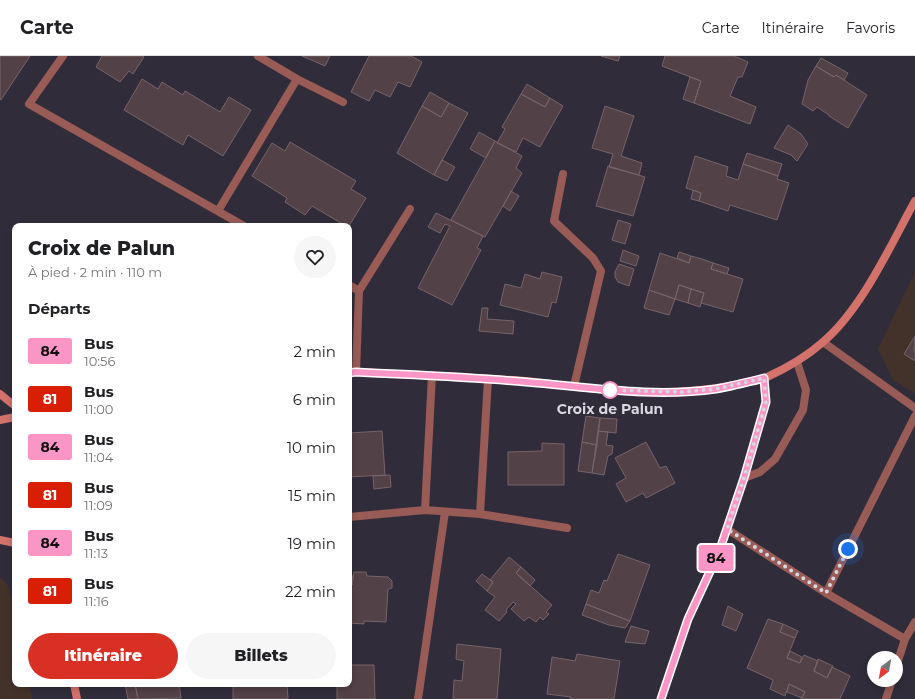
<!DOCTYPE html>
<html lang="fr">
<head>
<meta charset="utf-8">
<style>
  :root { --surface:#fff; --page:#f6f6f6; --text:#202124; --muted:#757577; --line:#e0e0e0; --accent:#d93025 }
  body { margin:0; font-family:Montserrat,sans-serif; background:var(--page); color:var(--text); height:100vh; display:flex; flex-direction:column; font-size:15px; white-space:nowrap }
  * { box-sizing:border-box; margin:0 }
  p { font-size:13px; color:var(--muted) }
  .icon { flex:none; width:22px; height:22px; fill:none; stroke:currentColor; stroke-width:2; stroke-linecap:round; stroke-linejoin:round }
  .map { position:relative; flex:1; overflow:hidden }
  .side { position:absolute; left:12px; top:167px; width:340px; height:464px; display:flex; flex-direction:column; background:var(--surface); border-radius:8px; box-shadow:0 2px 6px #0003 }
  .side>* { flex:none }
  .badge { padding:0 8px; border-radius:3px; font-size:14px; line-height:26px }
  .needle { width:26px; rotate:212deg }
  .controls { position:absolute; left:867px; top:595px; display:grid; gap:8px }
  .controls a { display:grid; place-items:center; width:36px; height:36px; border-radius:50%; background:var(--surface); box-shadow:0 2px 6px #0003; font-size:20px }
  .you { position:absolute; width:20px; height:20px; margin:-10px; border:3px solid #fff; border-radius:50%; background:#1a73e8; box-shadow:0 0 0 6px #1a73e833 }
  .map>.badge { position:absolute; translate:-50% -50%; box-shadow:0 0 0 2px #fff }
  h2 { padding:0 16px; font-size:15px; line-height:36px }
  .round { display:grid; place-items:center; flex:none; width:42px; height:42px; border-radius:21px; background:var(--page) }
  .head { display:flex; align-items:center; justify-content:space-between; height:68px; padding:0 16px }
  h1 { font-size:19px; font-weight:800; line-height:30px }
  .primary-button { display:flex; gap:8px; margin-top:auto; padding:8px 16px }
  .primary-button a { flex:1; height:46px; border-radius:24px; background:var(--accent); color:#fff; font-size:16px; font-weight:800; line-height:46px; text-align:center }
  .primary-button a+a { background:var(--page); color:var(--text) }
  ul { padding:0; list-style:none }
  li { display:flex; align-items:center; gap:12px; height:48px; padding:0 16px }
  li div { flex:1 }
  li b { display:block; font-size:15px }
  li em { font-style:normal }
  li .badge { min-width:44px; font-weight:700; text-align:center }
  header { display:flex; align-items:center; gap:24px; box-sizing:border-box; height:56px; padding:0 20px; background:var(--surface); border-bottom:1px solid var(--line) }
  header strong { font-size:19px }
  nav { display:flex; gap:22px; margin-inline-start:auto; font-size:14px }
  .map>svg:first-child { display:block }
</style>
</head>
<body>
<header>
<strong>Carte</strong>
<nav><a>Carte</a><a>Itinéraire</a><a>Favoris</a></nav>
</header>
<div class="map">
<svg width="915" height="643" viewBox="0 0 915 643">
  <rect width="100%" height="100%" fill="#312c3a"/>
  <path fill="#433229" d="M 915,216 L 915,337 L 893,324 L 878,293 Z
    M 0,522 L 8,529 L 15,563 L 15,628 L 29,628 L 32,643 L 0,643 Z"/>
  <path fill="#524146" stroke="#766469" d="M 0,0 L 30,0 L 1,44 L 0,43 Z
    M 102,0 L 142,0 L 144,1 L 133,18 L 129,15 L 120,26 L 96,11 Z
    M 302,0 L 330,0 L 325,10 Z
    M 369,0 L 411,0 L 422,6 L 410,31 L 398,26 L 390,41 L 375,34 L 369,45 L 351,36 Z
    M 601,0 L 620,0 L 618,5 Z
    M 665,0 L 734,0 L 748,6 L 742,21 L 738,21 L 730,40 L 756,51 L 750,68 L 694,47 L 701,25 L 662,10 Z
    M 821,2 L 848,17 L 844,24 L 836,19 L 834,21 L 816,10 Z
    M 816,10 L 834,21 L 836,19 L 867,39 L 848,72 L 829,60 L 829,59 L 817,51 L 813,55 L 802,48 L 808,24 Z
    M 690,21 L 701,25 L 694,47 L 683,43 Z
    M 142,23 L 158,33 L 162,26 L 183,39 L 185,35 L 220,56 L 229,41 L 251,54 L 223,100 L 188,79 L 183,89 L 124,54 Z
    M 527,28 L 550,42 L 545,51 L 521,38 Z
    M 430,36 L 449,47 L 441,61 L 422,50 Z
    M 521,38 L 545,51 L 550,42 L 563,50 L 540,91 L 523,82 L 516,96 L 497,87 L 505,73 L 502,71 Z
    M 449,47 L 468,57 L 434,119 L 397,97 L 422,50 L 441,61 Z
    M 605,50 L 634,60 L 621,100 L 642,107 L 639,119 L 609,111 L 613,98 L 592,92 Z
    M 788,69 L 801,78 L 808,88 L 797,105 L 791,99 L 774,92 Z
    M 479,76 L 495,85 L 486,102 L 470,93 Z
    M 495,85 L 522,100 L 516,112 L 522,117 L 485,181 L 451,164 Z
    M 290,86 L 356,125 L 351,133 L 366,142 L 349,170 L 346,170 L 312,150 L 305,159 L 285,146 L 287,142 L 252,120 L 272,87 L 285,95 Z
    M 747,97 L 782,108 L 778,120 L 743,108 Z
    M 695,100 L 728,111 L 726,120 L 738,124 L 743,108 L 778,120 L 777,123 L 789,127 L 777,164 L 730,149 L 728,155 L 699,145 L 701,137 L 686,132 Z
    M 442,104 L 455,111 L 447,125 L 434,119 Z
    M 608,110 L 645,121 L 633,160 L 596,150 Z
    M 693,134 L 701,137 L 699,145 L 691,143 Z
    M 511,135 L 519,140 L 510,155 L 503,150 Z
    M 436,157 L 483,180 L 477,192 L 481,194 L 452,249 L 418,232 L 450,170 L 445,168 L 440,177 L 428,171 Z
    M 618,164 L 631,168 L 625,188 L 612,184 Z
    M 623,194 L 639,200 L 636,210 L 620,205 Z
    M 679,196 L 691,200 L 689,207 L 677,202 Z
    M 660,197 L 689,207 L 691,200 L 702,203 L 713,207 L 711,213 L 743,223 L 733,256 L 701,247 L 704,237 L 679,229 L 675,243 L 649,234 Z
    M 713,207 L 729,212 L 727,218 L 711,213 Z
    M 619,208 L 634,213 L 629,230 L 618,226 L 615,221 L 615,216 Z
    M 542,216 L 562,221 L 556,247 L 552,246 L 548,261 L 500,249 L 505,228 L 521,232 L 525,218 L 540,223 Z
    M 679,229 L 691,233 L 688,247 L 675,243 Z
    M 691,233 L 704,237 L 700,251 L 688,247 Z
    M 649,234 L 675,243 L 669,259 L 644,252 Z
    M 482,252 L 488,252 L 487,263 L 514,265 L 513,278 L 479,275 Z
    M 915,280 L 914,295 L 915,295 L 915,305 L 904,298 Z
    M 586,360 L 600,362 L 597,389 L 582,386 Z
    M 600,362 L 617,363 L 616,377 L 598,375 Z
    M 382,375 L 385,419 L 349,421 L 349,377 Z
    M 598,375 L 608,376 L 606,389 L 613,390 L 612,398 L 608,400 L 604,419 L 592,417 Z
    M 582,386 L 597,389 L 592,417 L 578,415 Z
    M 646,386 L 660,412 L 666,410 L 675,427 L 646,442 L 643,437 L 626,446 L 616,428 L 626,422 L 615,402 Z
    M 542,387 L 564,388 L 564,429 L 508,429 L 508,396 L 542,395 Z
    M 390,419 L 391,431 L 374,433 L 373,420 Z
    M 618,498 L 650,509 L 630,565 L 586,548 L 591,534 L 599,537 L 604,524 L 607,525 Z
    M 509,501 L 521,511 L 516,517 L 552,549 L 546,556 L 549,558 L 543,564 L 540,561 L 536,566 L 529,561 L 524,565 L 511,553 L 516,548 L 513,546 L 506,554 L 507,556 L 499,565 L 485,554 L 495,541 L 487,535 L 493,526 L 490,524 Z
    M 521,511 L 535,524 L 530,530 L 516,517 Z
    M 354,516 L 366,516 L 367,520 L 388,521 L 392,525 L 392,532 L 388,533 L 386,566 L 364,565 L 364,568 L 349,567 L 349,529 L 352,529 Z
    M 482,518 L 493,526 L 487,535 L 476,525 Z
    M 349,520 L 353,520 L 352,529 L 349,529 Z
    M 586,548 L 614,559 L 630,565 L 625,572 L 609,569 L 582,559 Z
    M 728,550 L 743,558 L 736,575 L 722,569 Z
    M 768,563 L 783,568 L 780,576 L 795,582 L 787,602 L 800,607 L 804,599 L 818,605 L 814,615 L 827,622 L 832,611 L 850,620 L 840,643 L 801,643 L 805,636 L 789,628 L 785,640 L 770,633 L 773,624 L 747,612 Z
    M 783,568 L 798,575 L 795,582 L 780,576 Z
    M 631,570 L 649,575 L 645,588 L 625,586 Z
    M 457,588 L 501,593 L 497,643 L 453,643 L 454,624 L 462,625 L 464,605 L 456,603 Z
    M 790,595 L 802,601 L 800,607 L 787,602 Z
    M 577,598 L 620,605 L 614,643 L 570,643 L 571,641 L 547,638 L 552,601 L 575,605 Z
    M 818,603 L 833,610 L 827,622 L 814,615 Z
    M 349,609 L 374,609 L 375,643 L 337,643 L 337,628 L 349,628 Z
    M 125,628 L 135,628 L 138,643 L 128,643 Z
    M 135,628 L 179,628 L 181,642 L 138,643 Z
    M 233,628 L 287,628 L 288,643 L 233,643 Z
    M 789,628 L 805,636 L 802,642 L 787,636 Z"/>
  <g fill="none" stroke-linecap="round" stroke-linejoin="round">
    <path stroke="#985b56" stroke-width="8" d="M 63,0 L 29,48 L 244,170
      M 258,0 L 297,23 L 343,46
      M 563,118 L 554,165 L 593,202 L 601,215 L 574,330
      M 218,155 L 297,23
      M 349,229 L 359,235 L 356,316
      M 359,235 L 410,153
      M 744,422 L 760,416 L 775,403 L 803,354 L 806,334 L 797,306
      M 425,454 L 432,319
      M 480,458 L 488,323
      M 349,461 L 425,454 L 480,458 L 567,472
      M 826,537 L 915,360
      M 418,643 L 445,456"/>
    <path stroke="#985b56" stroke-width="8" d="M 823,286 L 915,352
      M 727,473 L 826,537 L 905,583
      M 896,611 L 905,583 L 915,566
      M 661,643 L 688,563 L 719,496 L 744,422 L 766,346 L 763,322
      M 886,643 L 892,624"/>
    <path stroke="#d3726a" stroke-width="8" d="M 349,317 L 356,316 C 413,319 469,321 525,325 C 554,328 581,332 610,334 C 653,338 697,337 739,328 C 747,326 757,325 765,322 C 785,313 806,301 823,286 C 862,253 890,190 915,145
      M 0,338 L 15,350
      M 0,364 L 15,361
      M 0,484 L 15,487
      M 74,628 L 77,643"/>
  </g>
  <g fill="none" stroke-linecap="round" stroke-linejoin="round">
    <g stroke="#fff" stroke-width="9">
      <path id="line" d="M 349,317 L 356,316 C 413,319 469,321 526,326 C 589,331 653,342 716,333 C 732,330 748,326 764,322 L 766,346 L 744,422 L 719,496 L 688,563 L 661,643"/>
    </g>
    <use href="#line" stroke="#fa95c5" stroke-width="6"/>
    <path stroke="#d9d7e0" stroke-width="4" stroke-dasharray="0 7.2" d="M 610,334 L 682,336 L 716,333 L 764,322 L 766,346 L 744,422 L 727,473 L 826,537 L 848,493"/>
  </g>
  <circle fill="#fff" stroke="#fa95c5" stroke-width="2" cx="610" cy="334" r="8"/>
  <g text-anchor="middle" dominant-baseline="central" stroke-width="3" stroke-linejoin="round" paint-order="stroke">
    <g font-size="14" font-weight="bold" fill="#d9d7e0" stroke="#312c3a">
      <text x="610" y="353">Croix de Palun</text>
    </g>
  </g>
</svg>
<div class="controls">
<a><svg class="needle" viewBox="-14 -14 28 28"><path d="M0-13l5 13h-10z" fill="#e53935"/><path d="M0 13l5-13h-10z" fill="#757577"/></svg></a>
</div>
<div class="you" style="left:848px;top:493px"></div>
<b class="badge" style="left:716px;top:502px;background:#fa95c5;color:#111">84</b>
<section class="side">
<div class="head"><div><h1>Croix de Palun</h1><p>À pied · 2 min · 110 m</p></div><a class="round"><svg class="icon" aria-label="heart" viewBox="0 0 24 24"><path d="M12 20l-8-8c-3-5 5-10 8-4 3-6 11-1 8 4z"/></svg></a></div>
<h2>Départs</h2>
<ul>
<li><span class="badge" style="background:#fa95c5;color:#111">84</span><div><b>Bus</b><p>10:56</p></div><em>2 min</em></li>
<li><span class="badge" style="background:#d81e05;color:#fff">81</span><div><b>Bus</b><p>11:00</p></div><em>6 min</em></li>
<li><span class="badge" style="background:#fa95c5;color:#111">84</span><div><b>Bus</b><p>11:04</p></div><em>10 min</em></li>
<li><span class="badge" style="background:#d81e05;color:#fff">81</span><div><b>Bus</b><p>11:09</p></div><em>15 min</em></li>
<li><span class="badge" style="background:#fa95c5;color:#111">84</span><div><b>Bus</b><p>11:13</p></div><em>19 min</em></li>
<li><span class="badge" style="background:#d81e05;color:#fff">81</span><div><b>Bus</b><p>11:16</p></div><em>22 min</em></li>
</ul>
<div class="primary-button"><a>Itinéraire</a><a>Billets</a></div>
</section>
</div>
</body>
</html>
